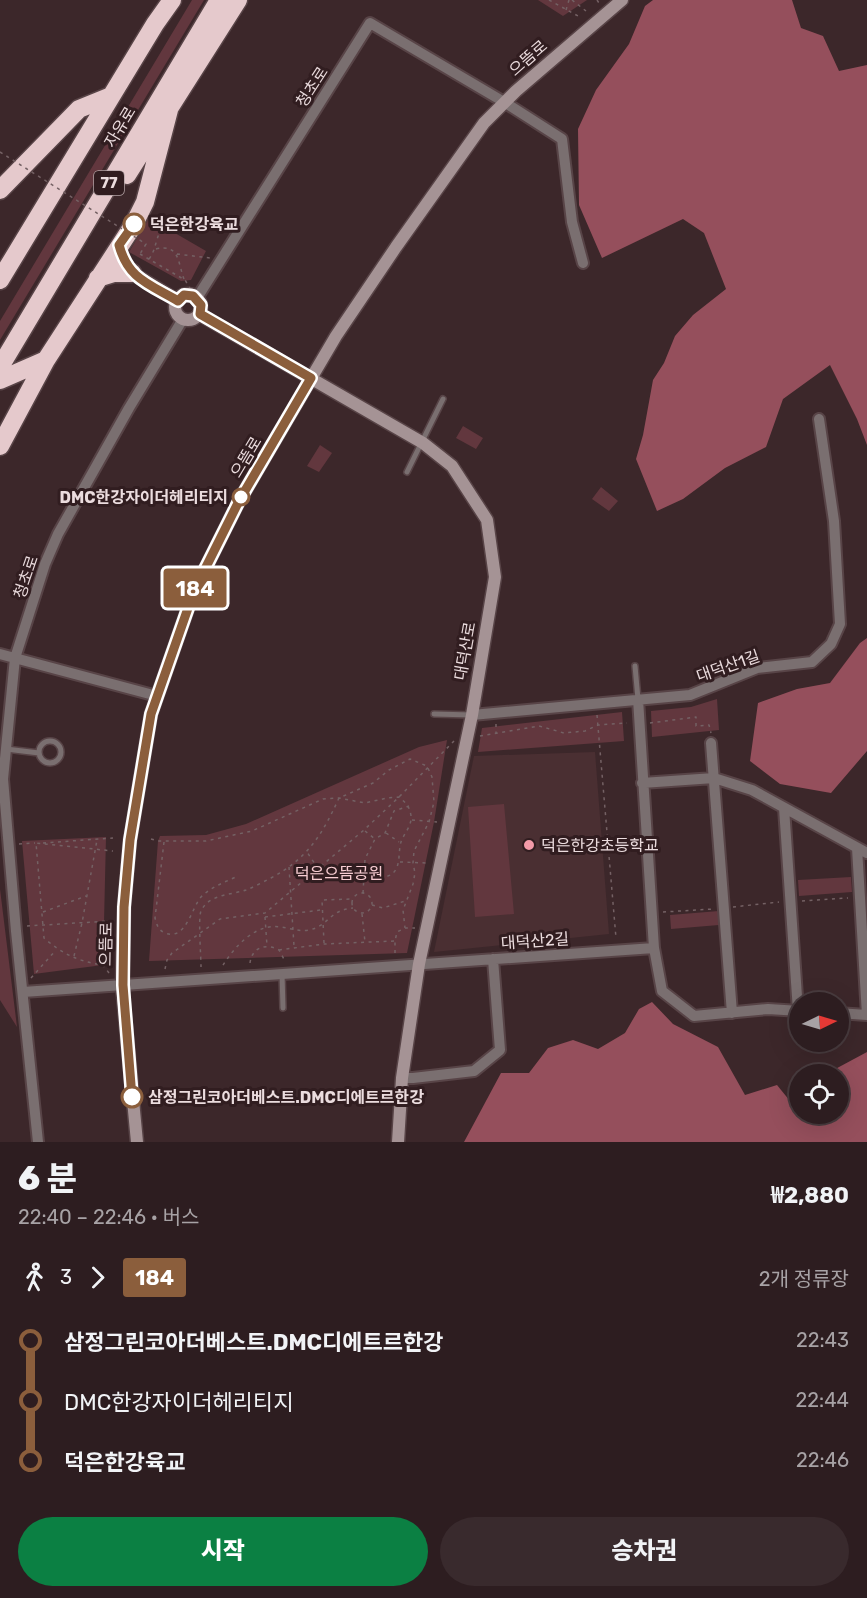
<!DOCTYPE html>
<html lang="ko">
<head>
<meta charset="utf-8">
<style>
  :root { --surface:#2d1d20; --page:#392a2d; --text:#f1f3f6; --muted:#a7a2a5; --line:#483b3e; --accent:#0b8043 }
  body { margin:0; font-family:Rubik,"Noto Sans KR",sans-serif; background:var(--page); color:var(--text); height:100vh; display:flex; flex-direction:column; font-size:22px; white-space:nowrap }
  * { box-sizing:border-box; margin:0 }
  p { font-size:20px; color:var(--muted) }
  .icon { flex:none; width:33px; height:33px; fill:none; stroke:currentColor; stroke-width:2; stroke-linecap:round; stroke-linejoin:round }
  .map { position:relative; height:1142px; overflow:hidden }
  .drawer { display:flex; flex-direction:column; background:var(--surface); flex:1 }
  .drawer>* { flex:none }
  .badge { padding:0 12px; border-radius:4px; font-size:21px; line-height:39px }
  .needle { width:39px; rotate:85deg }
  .controls { position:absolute; left:789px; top:992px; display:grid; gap:12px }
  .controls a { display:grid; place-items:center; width:60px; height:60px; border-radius:50%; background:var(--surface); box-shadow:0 6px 24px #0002,0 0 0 2px var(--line); font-size:30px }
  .map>.badge { position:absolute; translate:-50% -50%; box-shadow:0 0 0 3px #fff }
  .legs { display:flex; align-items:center; gap:9px; height:66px; padding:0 18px; font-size:20px }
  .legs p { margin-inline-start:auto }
  .head { display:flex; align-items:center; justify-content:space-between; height:102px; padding:0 18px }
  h1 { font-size:33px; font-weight:800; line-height:45px }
  .button { display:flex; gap:12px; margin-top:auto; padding:12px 18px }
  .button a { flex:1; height:69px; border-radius:36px; background:var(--accent); color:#fff; font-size:24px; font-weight:800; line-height:69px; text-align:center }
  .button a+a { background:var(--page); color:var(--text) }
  ul { padding:0 18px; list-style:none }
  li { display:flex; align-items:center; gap:21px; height:60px; font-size:22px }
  li i { display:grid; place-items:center; width:9px; height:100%; margin:0 8px; background:currentColor }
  li i::after { content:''; width:15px; height:15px; margin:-8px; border:4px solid; border-radius:50%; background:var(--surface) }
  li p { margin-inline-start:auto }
  li:first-child i { background:linear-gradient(#0000 50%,currentColor 0) }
  li:last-child i { background:linear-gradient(currentColor 50%,#0000 0) }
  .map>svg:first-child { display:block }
</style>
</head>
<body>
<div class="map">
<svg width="867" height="1142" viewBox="0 0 867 1142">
  <rect width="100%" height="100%" fill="#3c272a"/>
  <path fill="#4a2f32" d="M 595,752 L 609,934 L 434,952 L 474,756 Z"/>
  <path fill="#62373e" d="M 192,0 L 204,0 L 0,340 L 0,321 Z
    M 538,0 L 587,0 L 563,16 Z
    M 149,218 L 206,251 L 191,280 L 181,281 L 129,252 Z
    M 463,426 L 483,438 L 476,449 L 456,438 Z
    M 320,445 L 332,453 L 319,472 L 307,466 Z
    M 601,487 L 618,501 L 609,511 L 592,499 Z
    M 717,699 L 719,730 L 652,737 L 651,711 L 691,707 Z
    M 622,712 L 624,741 L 478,752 L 482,728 Z
    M 447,740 L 434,822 L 407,953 L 149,961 L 158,841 L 160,836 L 206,835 L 246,824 L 419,747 Z
    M 504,804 L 514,914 L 475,917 L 468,807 Z
    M 106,837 L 103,965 L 34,974 L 22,841 Z
    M 851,877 L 852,892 L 799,896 L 798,880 Z
    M 0,889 L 17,1027 L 0,1000 Z
    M 719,911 L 719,925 L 671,929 L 670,915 Z"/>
  <path fill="#954f5c" d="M 653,0 L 792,0 L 801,28 L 823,36 L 839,71 L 867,65 L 867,445 L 857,419 L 830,365 L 783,399 L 766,447 L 725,468 L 683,499 L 657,511 L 636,459 L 643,435 L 653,380 L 664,363 L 675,336 L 693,315 L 726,289 L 704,233 L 683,219 L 602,258 L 579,205 L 578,129 L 596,90 L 629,44 L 645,6 Z
    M 867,638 L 867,751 L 831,793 L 780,784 L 750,761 L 758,703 L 797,689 L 830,683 L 860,643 Z
    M 652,1002 L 673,1024 L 718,1047 L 745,1095 L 777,1085 L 790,1101 L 799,1094 L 800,1113 L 838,1113 L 838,1074 L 826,1074 L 867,1052 L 867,1142 L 464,1142 L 501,1073 L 529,1073 L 548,1048 L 573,1040 L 598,1049 L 625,1033 L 639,1009 Z"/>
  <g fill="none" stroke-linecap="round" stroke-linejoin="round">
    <g stroke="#584447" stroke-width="8">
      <path id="lane" d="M 407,472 L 443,399
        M 635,666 L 638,699
        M 434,714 L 472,715
        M39 752a11 11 0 1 1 22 0a11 11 0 1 1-22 0Z
        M 6,749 L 39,753
        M 282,974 L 283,1008"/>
    </g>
    <g stroke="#584447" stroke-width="14">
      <path id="street" d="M 197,298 L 370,23 L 504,102 L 562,139 L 572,222 L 583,263
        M 0,654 L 157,696
        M 638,699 L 654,948 L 662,991 L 694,1016 L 768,1009 L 800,1011
        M 472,715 L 690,695 L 757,668 L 812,662 L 831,644 L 840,624 L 834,521 L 819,419
        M 711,743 L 732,1013
        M 642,783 L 714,778 L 752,790 L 867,853
        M 784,808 L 798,1011
        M 857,848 L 867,1015
        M 23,992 L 654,948
        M 838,1013 L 867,1015
        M 402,1078 L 413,1078 L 474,1071 L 500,1050 L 493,959
        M 38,1142 L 16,931 L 3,779 L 15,658 L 45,564 L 58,534 L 129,408 L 183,319"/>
    </g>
    <g stroke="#584447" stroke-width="15">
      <path id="secondary" d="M 132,273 L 178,301
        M175 307a13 13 0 1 1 26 0a13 13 0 1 1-26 0Z
        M 199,314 L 423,443 L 452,466 L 487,520 L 495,577 L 472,715 L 419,964 L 402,1078 L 398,1142
        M 137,1142 L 122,985 L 124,907 L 130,840 L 151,714 L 194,591 L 239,501 L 336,336 L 396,247 L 484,123 L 516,91 L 622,0"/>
    </g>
    <g stroke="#584447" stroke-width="21">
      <path id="highway" d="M 127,175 L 238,0
        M 0,190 L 79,109 L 111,96
        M 98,278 L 114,273 L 132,273
        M 0,280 L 155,24 L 172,0
        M 0,367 L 219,0
        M 0,380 L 46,360
        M 0,446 L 46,360 L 134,224 L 145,202 L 169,110"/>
    </g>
    <path stroke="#746164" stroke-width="1.5" stroke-dasharray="3 4.5" stroke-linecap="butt" d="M 549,0 L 578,16
      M 572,0 L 586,11
      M 597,0 L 599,3
      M 566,10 L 569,0
      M 156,249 C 180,243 178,264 184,279
      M 140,254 L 185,280 L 190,288
      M 177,254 L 210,258
      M 149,259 C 156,249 155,242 160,232
      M 597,715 L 616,938
      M 650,723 L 696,717 L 696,726 L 709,725 L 711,733
      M 496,724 L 496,733
      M 480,736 L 539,726 L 564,733 L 585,731 L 598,725 L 627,723
      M 412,820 L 437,822
      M 365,831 L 375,839
      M 386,833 L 399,842
      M 151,839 L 158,841 L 206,841 L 252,831 L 323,799 L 339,798 L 365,803 L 387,798 L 399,797 C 406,803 410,807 411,816 C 412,826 404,833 401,842 C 398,851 401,866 393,873 C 385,882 340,881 329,876 C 319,872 313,861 307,852
      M 164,842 L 155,918 C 157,925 158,930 165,933 C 186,941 191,909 201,897 C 211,887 225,882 238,876
      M 43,843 L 113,838
      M 19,844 L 35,843
      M 400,862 L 428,863
      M 289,867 L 294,946
      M352 903a10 10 0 1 1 20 0a10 10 0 1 1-20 0Z
      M 363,893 L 365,859 L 375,839 L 385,833 L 394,811 L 409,806
      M 802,901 L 848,898
      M 372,905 L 383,908 L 405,901
      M 733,907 L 779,902
      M 43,912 L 86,896
      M 663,912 L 714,909
      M 362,914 L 365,942
      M 265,917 L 321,910
      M 265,917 L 267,946
      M 27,926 L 110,921
      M 324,943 L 322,900 L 352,899
      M 279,950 L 324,944 L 395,941
      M 395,953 L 395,941 L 397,932 L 405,928 L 415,928
      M 74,956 L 82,923 L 97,840
      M 250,963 C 252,947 266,943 279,950 L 285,961
      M 223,965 C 236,945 256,923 281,927 C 290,928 299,932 309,930 C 329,926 329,910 353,908
      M 201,967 C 201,956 198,918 201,911 C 209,894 231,895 246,890 C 254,887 263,882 271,878 C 308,858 322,835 339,798 L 373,783 L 389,770 L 410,759 L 427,766 L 432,777 L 434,802 L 429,822 L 414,851 L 413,863 L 415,873 L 413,884 L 403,910 L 405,928
      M 165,969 L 167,960 L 172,953 L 220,919 L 265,913 L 364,830 L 399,797 L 454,741
      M 109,973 L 103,965 C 80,962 62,954 44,938 L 36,843 L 113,851
      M 31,978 L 56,950"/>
    <use href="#lane" stroke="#7a6f70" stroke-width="5"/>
    <use href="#street" stroke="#7a6f70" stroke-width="10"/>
    <use href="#secondary" stroke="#a59395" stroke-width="12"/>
    <use href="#highway" stroke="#e5c9cc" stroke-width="18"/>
    <path stroke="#746164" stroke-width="1.5" stroke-dasharray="3 4.5" stroke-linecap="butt" d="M 0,152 L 146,244 L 140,254"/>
  </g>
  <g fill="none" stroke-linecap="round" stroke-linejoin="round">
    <g stroke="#fff" stroke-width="14">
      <path id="line-1" d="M 132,1097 L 123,985 L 124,907 L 130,840 L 151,714 L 194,591 L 239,501 L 311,378 L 200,314 L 201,305 L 193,296 L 184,295 L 178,301 C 149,284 128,279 119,245 L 134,224"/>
    </g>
    <use href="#line-1" stroke="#8b5e3c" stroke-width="9"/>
  </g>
  <g fill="#fff" stroke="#8b5e3c" stroke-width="3">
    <circle cx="134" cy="224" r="10"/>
    <circle cx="241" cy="497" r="8"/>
    <circle cx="132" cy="1097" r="10"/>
  </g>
  <circle fill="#f39aa8" stroke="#311d20" stroke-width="2" cx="529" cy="845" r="6"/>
  <g text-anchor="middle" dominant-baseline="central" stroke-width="6" stroke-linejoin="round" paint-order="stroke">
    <rect fill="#311d20" stroke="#b3a3a5" stroke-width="1.5" x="94" y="171" width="30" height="24" rx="4.5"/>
    <g font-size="15" font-weight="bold" fill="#ebdcde">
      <text x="109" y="183">77</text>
    </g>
    <g font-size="16" fill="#ebdcde" stroke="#311d20">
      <text transform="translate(528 58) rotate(-41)">으뜸로</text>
      <text transform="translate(312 87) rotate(-57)">청초로</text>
      <text transform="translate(120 127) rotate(-59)">자유로</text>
      <text transform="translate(246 457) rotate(-59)">으뜸로</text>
      <text transform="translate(26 577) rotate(-71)">청초로</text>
      <text transform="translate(465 651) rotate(-80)">대덕산로</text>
      <text transform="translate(728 666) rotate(-19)">대덕산1길</text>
      <text transform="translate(535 941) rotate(-4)">대덕산2길</text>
      <text transform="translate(106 944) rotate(-89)">으뜸로</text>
    </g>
    <g font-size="16" font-weight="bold" fill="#ebdcde" stroke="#311d20" text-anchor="start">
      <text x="150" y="224">덕은한강육교</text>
      <text x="228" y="497" text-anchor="end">DMC한강자이더헤리티지</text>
      <text x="148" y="1097">삼정그린코아더베스트.DMC디에트르한강</text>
    </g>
    <g font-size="16" fill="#ebdcde" stroke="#311d20" text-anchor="start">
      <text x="541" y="845">덕은한강초등학교</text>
    </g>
    <g font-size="16" fill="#f8cdd2" stroke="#311d20">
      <text x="339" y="873">덕은으뜸공원</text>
    </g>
  </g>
</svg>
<div class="controls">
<a><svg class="needle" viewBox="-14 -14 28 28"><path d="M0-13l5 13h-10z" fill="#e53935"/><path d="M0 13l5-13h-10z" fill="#a7a2a5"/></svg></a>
<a><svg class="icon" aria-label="locate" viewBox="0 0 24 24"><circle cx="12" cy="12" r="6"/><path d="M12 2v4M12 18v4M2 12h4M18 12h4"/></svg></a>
</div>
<b class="badge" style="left:195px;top:588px;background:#8b5e3c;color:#fff">184</b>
</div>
<section class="drawer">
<div class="head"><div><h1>6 분</h1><p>22:40 – 22:46 · 버스</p></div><b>₩2,880</b></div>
<div class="legs"><svg class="icon" aria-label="walk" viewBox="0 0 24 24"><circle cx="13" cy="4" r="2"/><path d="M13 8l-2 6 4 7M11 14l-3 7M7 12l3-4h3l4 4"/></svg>3<svg class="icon" aria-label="forward" viewBox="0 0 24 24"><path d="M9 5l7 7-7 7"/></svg><b class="badge" style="background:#8b5e3c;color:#fff">184</b><p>2개 정류장</p></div>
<ul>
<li><i style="color:#8b5e3c"></i><b>삼정그린코아더베스트.DMC디에트르한강</b><p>22:43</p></li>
<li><i style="color:#8b5e3c"></i><span>DMC한강자이더헤리티지</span><p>22:44</p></li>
<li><i style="color:#8b5e3c"></i><b>덕은한강육교</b><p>22:46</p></li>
</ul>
<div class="button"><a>시작</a><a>승차권</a></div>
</section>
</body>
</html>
